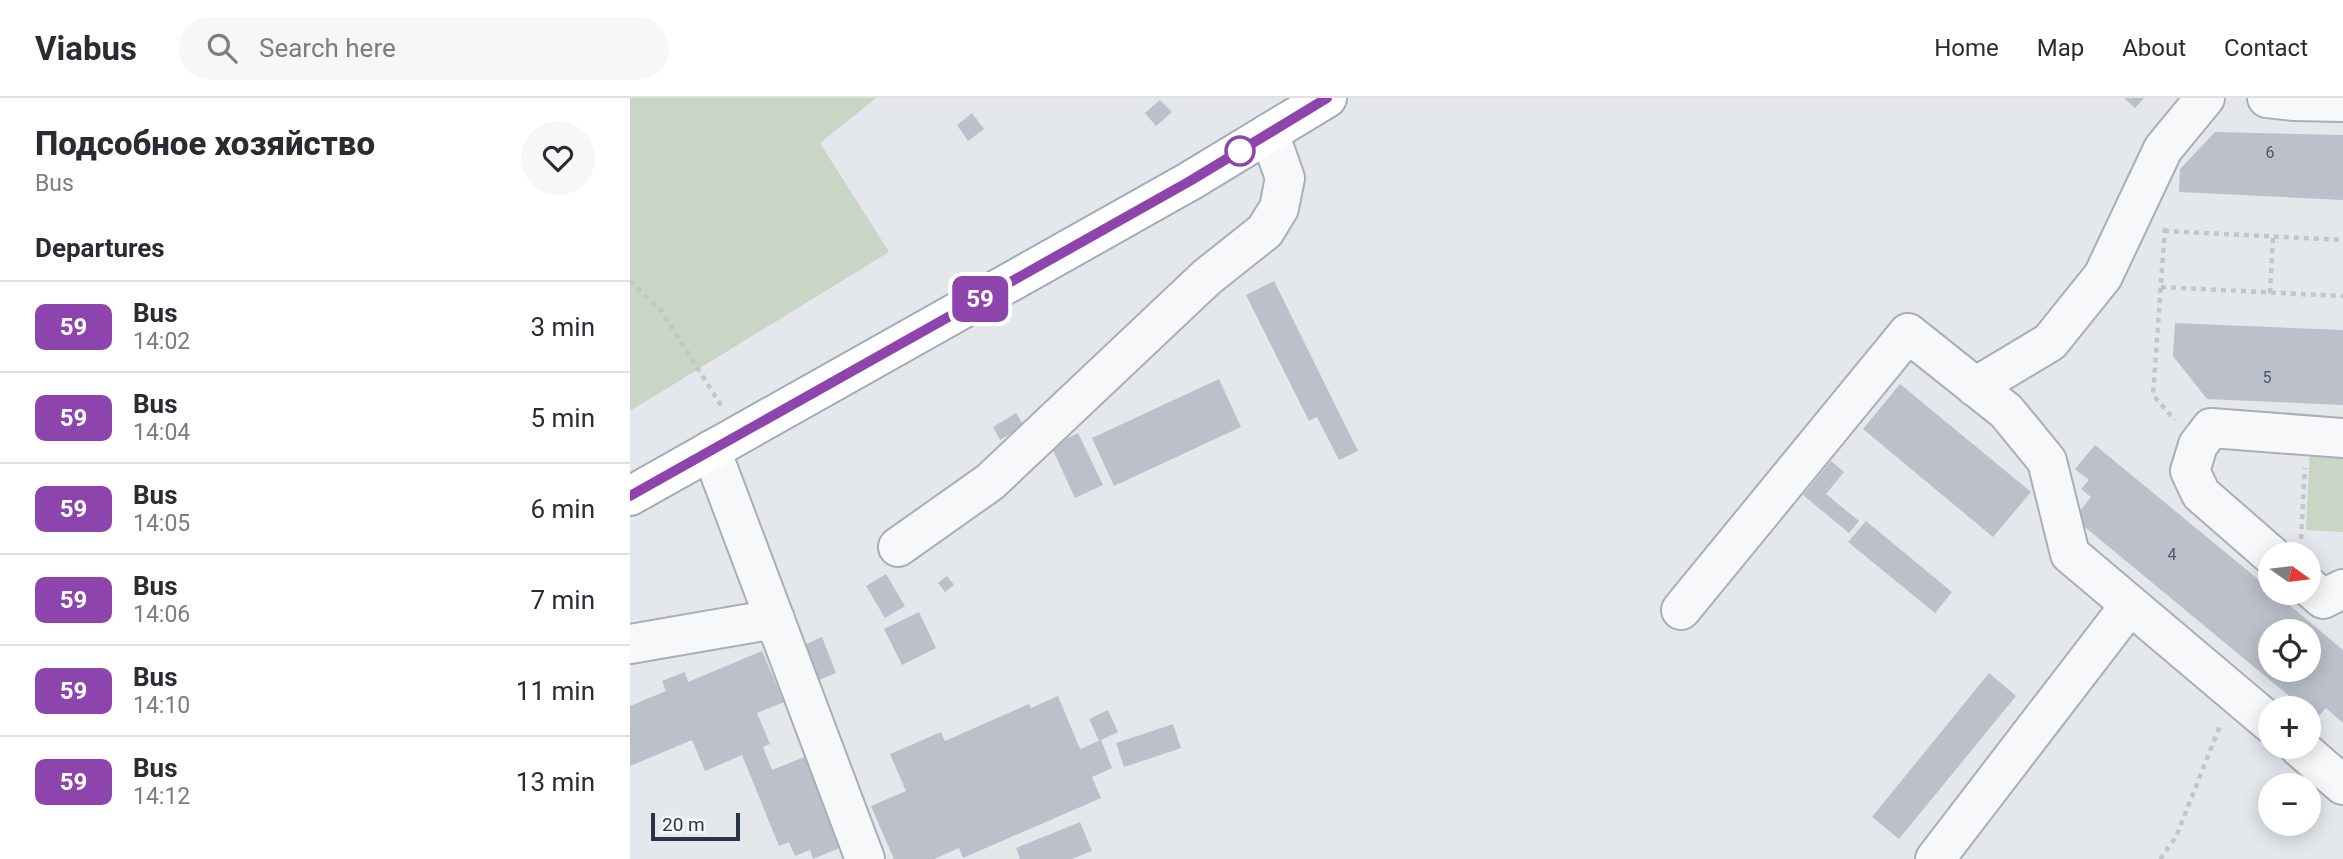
<!DOCTYPE html>
<html lang="en">
<head>
<meta charset="utf-8">
<style>
  :root { --surface:#fff; --page:#f7f7f7; --text:#2b2b33; --muted:#7c7c81; --line:#e1e1e2 }
  body { margin:0; font-family:Roboto,sans-serif; background:var(--page); color:var(--text); height:100vh; display:flex; flex-direction:column; font-size:26px; white-space:nowrap }
  * { box-sizing:border-box; margin:0 }
  p { font-size:23px; color:var(--muted) }
  .icon { flex:none; width:38px; height:38px; fill:none; stroke:currentColor; stroke-width:2; stroke-linecap:round; stroke-linejoin:round }
  .map { position:relative; flex:1; overflow:hidden }
  .drawer { display:flex; flex-direction:column; background:var(--surface); width:630px }
  .drawer>* { flex:none }
  .badge { padding:0 14px; border-radius:10px; font-size:24px; line-height:46px }
  .needle { width:46px; rotate:104deg }
  .tools { position:absolute; left:1628px; top:444px; display:grid; gap:14px }
  .tools a { display:grid; place-items:center; width:63px; height:63px; border-radius:50%; background:var(--surface); box-shadow:0 4px 18px #0003; font-size:35px }
  .scale { position:absolute; left:21px; bottom:18px; width:89px; box-sizing:border-box; padding-left:7px; border:4px solid #2b3445; border-top:0; font-size:19px; line-height:24px; white-space:nowrap; color:#2b3445; -webkit-text-stroke:5px #f4f6f9; paint-order:stroke }
  .map>.badge { position:absolute; translate:-50% -50%; box-shadow:0 0 0 4px #fff }
  h2 { padding:0 35px; font-size:26px; line-height:63px }
  .round { display:grid; place-items:center; flex:none; width:74px; height:74px; border-radius:37px; background:var(--page) }
  .overview { display:flex; align-items:center; justify-content:space-between; height:119px; padding:0 35px }
  h1 { font-size:33px; font-weight:800; line-height:52px }
  ul { padding:0; list-style:none }
  li { display:flex; align-items:center; gap:21px; height:91px; padding:0 35px; border-top:2px solid var(--line) }
  li div { flex:1 }
  li b { display:block; font-size:26px }
  li em { font-style:normal }
  li .badge { min-width:77px; font-weight:700; text-align:center }
  header { display:flex; align-items:center; gap:42px; box-sizing:border-box; height:98px; padding:0 35px; background:var(--surface); border-bottom:2px solid var(--line) }
  header strong { font-size:33px }
  nav { display:flex; gap:38px; margin-inline-start:auto; font-size:24px }
  .search { width:490px; height:63px; background:var(--page); display:flex; align-items:center; gap:18px; box-sizing:border-box; padding:0 24px; border-radius:38px; color:var(--muted); font-size:26px }
  main { display:flex; flex:1; min-height:0 }
  .map>svg:first-child { display:block }
</style>
</head>
<body>
<header>
<strong>Viabus</strong>
<div class="search"><svg class="icon" aria-label="search" viewBox="0 0 24 24"><circle cx="10" cy="10" r="6"/><path d="M15 15l6 6"/></svg>Search here</div>
<nav><a>Home</a><a>Map</a><a>About</a><a>Contact</a></nav>
</header>
<main>
<section class="drawer">
<div class="overview"><div><h1>Подсобное хозяйство</h1><p>Bus</p></div><a class="round"><svg class="icon" aria-label="heart" viewBox="0 0 24 24"><path d="M12 20l-8-8c-3-5 5-10 8-4 3-6 11-1 8 4z"/></svg></a></div>
<h2>Departures</h2>
<ul>
<li><span class="badge" style="background:#8e44ad;color:#fff">59</span><div><b>Bus</b><p>14:02</p></div><em>3 min</em></li>
<li><span class="badge" style="background:#8e44ad;color:#fff">59</span><div><b>Bus</b><p>14:04</p></div><em>5 min</em></li>
<li><span class="badge" style="background:#8e44ad;color:#fff">59</span><div><b>Bus</b><p>14:05</p></div><em>6 min</em></li>
<li><span class="badge" style="background:#8e44ad;color:#fff">59</span><div><b>Bus</b><p>14:06</p></div><em>7 min</em></li>
<li><span class="badge" style="background:#8e44ad;color:#fff">59</span><div><b>Bus</b><p>14:10</p></div><em>11 min</em></li>
<li><span class="badge" style="background:#8e44ad;color:#fff">59</span><div><b>Bus</b><p>14:12</p></div><em>13 min</em></li>
</ul>
</section>
<div class="map">
<svg width="1713" height="761" viewBox="0 0 1713 761">
  <rect width="100%" height="100%" fill="#e4e7ec"/>
  <path fill="#c9d6c5" d="M 0,0 L 246,0 L 190,45 L 259,154 L 0,313 Z
    M 1680,350 L 1713,352 L 1713,434 L 1676,432 Z"/>
  <path fill="#bbc0ca" fill-rule="evenodd" d="M 1494,0 L 1514,0 L 1505,10 Z
    M 530,2 L 542,14 L 526,28 L 515,15 Z
    M 342,15 L 354,31 L 338,43 L 327,27 Z
    M 1585,34 L 1713,37 L 1713,102 L 1549,94 L 1550,71 Z
    M 644,183 L 728,353 L 709,362 L 687,319 L 679,323 L 616,197 Z
    M 1545,225 L 1713,232 L 1713,307 L 1577,301 L 1543,258 Z
    M 589,281 L 611,329 L 484,388 L 462,340 Z
    M 1270,286 L 1401,394 L 1363,439 L 1233,331 Z
    M 386,315 L 394,328 L 370,342 L 363,329 Z
    M 448,335 L 473,387 L 445,400 L 421,348 Z
    M 1465,347 L 1640,491 L 1640,495 L 1645,495 L 1713,552 L 1713,625 L 1696,610 L 1687,620 L 1678,611 L 1675,611 L 1444,420 L 1461,399 L 1451,391 L 1459,382 L 1445,371 ZM 1640,534 L 1678,534 L 1678,572 L 1640,572 Z
    M 1201,363 L 1214,374 L 1196,396 L 1229,423 L 1219,435 L 1173,397 Z
    M 1236,423 L 1322,494 L 1305,515 L 1218,444 Z
    M 256,476 L 275,508 L 255,520 L 236,488 Z
    M 317,478 L 324,487 L 315,494 L 308,485 Z
    M 289,514 L 306,550 L 272,567 L 254,531 Z
    M 192,539 L 206,575 L 184,584 L 169,549 Z
    M 132,553 L 154,604 L 127,615 L 140,646 L 133,649 L 142,672 L 182,656 L 219,746 L 183,761 L 180,752 L 165,758 L 159,744 L 149,748 L 112,657 L 75,673 L 62,642 L 0,668 L 0,608 L 36,593 L 32,583 L 55,574 L 58,584 Z
    M 1359,575 L 1386,598 L 1269,741 L 1242,719 Z
    M 428,598 L 450,651 L 471,642 L 482,670 L 462,679 L 471,700 L 333,760 L 329,750 L 304,761 L 264,761 L 241,708 L 276,693 L 260,656 L 311,634 L 315,643 L 399,606 L 401,610 Z
    M 478,612 L 488,634 L 469,643 L 459,621 Z
    M 543,626 L 551,650 L 494,669 L 486,645 Z
    M 450,724 L 462,753 L 442,761 L 390,761 L 386,750 Z"/>
  <g fill="none" stroke-linecap="round" stroke-linejoin="round">
    <g stroke="#a9aeb7" stroke-width="42">
      <path id="minor" d="M 1637,0 L 1664,3 L 1713,4
        M 1345,289 L 1420,244 L 1473,178 L 1533,51 L 1575,0
        M 81,352 L 235,761
        M 268,449 L 360,384 L 577,179 L 635,133 L 649,110 L 655,80 L 639,35
        M 1641,457 L 1571,396 L 1560,373 L 1568,347 L 1581,330 L 1713,340
        M 1678,488 L 1693,501 L 1713,491
        M 1051,512 L 1278,235 L 1376,313 L 1417,363 L 1440,456 L 1640,625
        M 0,546 L 145,521
        M 1669,649 L 1713,687
        M 1305,761 L 1500,507"/>
    </g>
    <g stroke="#a3abb8" stroke-width="42">
      <path id="major" d="M 0,398 L 560,83 L 697,0"/>
    </g>
    <path stroke="#c2c5cb" stroke-width="4.5" stroke-dasharray="5 5" stroke-linecap="butt" d="M 1535,130 L 1523,297 L 1545,322
      M 1534,133 L 1713,142
      M 0,183 L 32,214 L 92,309
      M 1531,189 L 1713,198
      M 1640,195 L 1643,139
      M 1671,441 L 1675,370
      M 1530,761 L 1546,739 L 1591,625"/>
    <use href="#minor" stroke="#f7f8fa" stroke-width="38"/>
    <use href="#major" stroke="#fff" stroke-width="38"/>
  </g>
  <g fill="none" stroke-linecap="round" stroke-linejoin="round">
    <g stroke="#fff" stroke-width="16">
      <path id="line" d="M 0,398 L 560,83 L 697,0"/>
    </g>
    <use href="#line" stroke="#8e44ad" stroke-width="10"/>
  </g>
  <circle fill="#fff" stroke="#8e44ad" stroke-width="3.5" cx="610" cy="53" r="14"/>
  <g text-anchor="middle" dominant-baseline="central" stroke-width="5" stroke-linejoin="round" paint-order="stroke">
    <g font-size="16" fill="#4f5766">
      <text x="1640" y="54">6</text>
      <text x="1637" y="279">5</text>
      <text x="1542" y="456">4</text>
    </g>
  </g>
</svg>
<div class="tools">
<a><svg class="needle" viewBox="-14 -14 28 28"><path d="M0-13l5 13h-10z" fill="#e53935"/><path d="M0 13l5-13h-10z" fill="#7c7c81"/></svg></a>
<a><svg class="icon" aria-label="locate" viewBox="0 0 24 24"><circle cx="12" cy="12" r="6"/><path d="M12 2v4M12 18v4M2 12h4M18 12h4"/></svg></a>
<a>+</a>
<a>−</a>
</div>
<div class="scale">20 m</div>
<b class="badge" style="left:350px;top:201px;background:#8e44ad;color:#fff">59</b>
</div>
</main>
</body>
</html>
